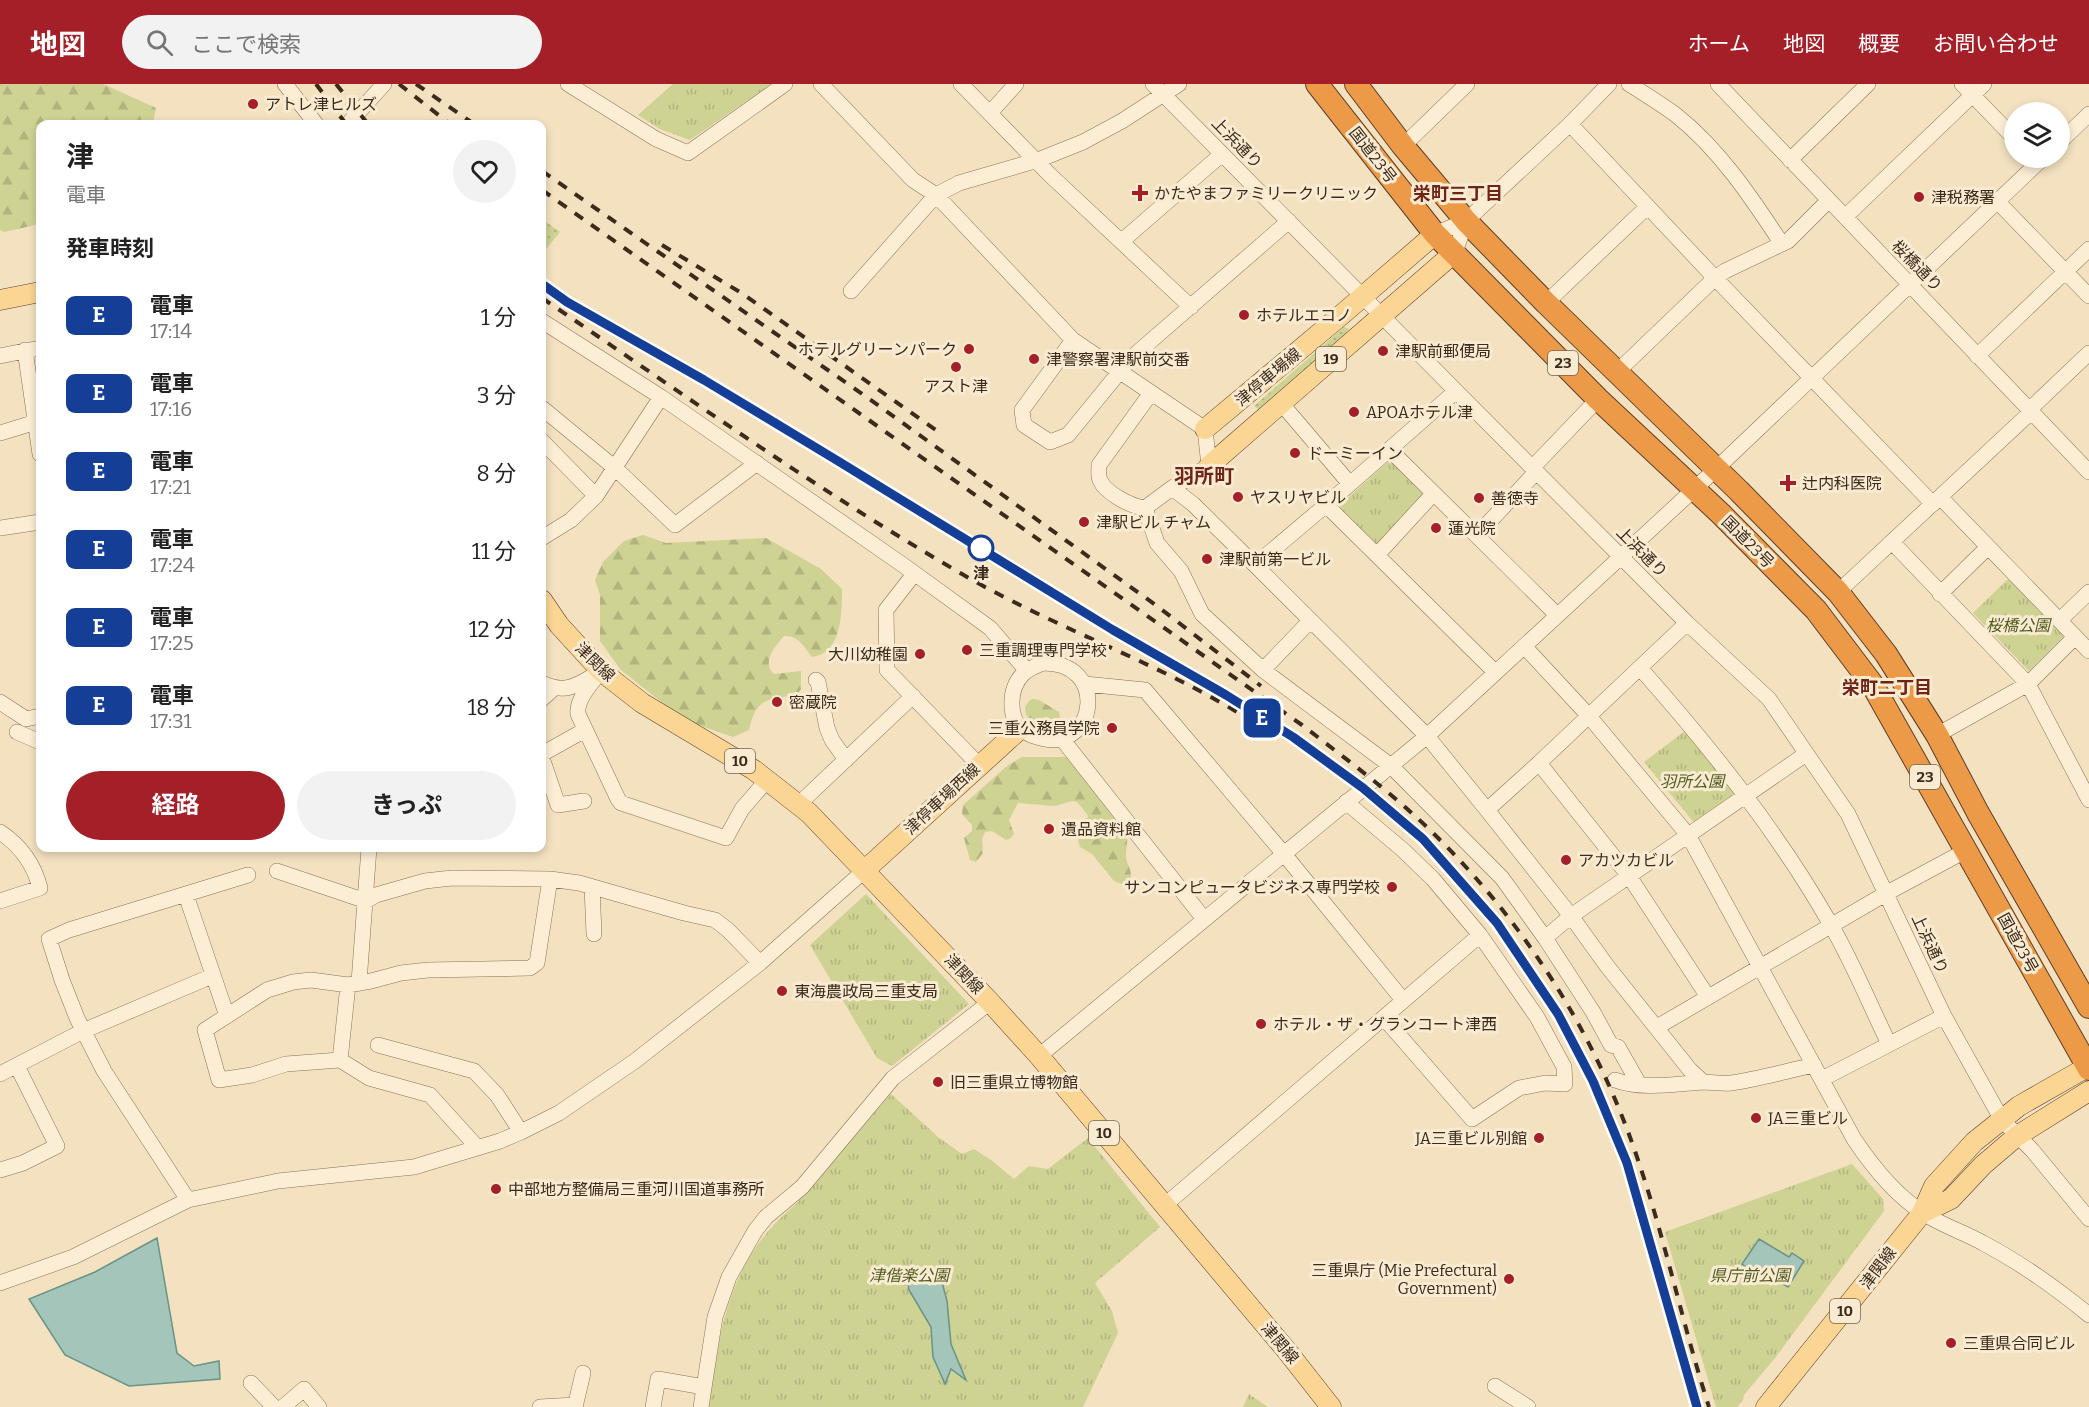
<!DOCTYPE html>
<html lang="ja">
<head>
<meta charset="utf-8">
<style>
  :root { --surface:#fff; --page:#f2f2f2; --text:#222; --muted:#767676; --accent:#a41f27 }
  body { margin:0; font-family:Bitter,"Noto Sans JP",serif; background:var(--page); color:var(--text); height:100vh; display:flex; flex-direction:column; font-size:22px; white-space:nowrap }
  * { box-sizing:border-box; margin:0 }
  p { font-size:20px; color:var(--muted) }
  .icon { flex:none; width:33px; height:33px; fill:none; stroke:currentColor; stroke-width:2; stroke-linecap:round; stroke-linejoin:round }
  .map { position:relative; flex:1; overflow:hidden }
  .drawer { position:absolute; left:36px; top:36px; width:510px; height:732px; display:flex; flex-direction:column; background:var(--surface); border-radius:12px; box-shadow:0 3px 9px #0003 }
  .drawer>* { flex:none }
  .badge { padding:0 12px; border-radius:9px; font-size:21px; line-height:39px }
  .buttons { position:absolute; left:2004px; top:18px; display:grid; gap:12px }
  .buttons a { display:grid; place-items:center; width:66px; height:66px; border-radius:50%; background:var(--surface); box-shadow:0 3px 9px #0003; font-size:30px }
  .map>.badge { position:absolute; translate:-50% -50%; box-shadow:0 0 0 3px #fff }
  h2 { padding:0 30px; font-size:22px; line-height:54px }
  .round { display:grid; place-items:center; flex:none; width:63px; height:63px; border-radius:32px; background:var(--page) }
  .headline { display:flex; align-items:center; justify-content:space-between; height:102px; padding:0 30px }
  h1 { font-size:28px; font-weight:700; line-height:45px }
  .action { display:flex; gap:12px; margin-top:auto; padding:12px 30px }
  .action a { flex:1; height:69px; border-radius:36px; background:var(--accent); color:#fff; font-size:24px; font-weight:700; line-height:69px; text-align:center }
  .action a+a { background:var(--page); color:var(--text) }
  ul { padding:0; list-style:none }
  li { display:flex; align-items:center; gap:18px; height:78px; padding:0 30px }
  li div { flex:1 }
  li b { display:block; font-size:22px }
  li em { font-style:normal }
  li .badge { min-width:66px; font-weight:700; text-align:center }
  header { display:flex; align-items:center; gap:36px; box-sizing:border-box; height:84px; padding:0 30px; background:var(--accent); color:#fff }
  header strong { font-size:28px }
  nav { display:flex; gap:33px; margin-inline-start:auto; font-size:21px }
  .search { width:420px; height:54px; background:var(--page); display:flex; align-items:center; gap:15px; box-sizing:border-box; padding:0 21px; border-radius:33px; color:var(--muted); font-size:22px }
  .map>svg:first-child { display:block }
</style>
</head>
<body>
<header>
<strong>地図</strong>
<div class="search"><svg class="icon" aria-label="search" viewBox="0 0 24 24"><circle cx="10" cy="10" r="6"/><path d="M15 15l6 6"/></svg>ここで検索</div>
<nav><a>ホーム</a><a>地図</a><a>概要</a><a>お問い合わせ</a></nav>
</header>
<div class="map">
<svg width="2089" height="1323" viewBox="0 0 2089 1323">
  <defs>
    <pattern id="grass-dots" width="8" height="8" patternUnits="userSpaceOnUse" patternTransform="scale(1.5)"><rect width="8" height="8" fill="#ced293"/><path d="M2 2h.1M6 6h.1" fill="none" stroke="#b2b47e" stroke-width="1.8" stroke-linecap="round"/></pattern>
    <pattern id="forest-firs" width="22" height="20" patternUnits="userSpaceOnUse" patternTransform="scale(1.5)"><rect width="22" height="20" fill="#ced293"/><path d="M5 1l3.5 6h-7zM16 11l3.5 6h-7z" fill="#b2b47e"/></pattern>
    <pattern id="park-tufts" width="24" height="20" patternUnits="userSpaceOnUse" patternTransform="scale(1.5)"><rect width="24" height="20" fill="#ced293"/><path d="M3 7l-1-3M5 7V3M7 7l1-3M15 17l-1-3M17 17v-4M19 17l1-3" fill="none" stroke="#b2b47e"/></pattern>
  </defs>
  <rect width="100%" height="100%" fill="#f3e1c0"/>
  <path fill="url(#grass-dots)" d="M 542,135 L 560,148 L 542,170 Z
    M 1344,243 L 1349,245 L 1347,248 L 1258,325 L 1254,322 Z"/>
  <path fill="url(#forest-firs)" d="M 0,0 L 103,0 L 156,24 L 153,40 L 40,40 L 40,140 L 4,148 L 0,146 Z
    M 643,451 L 666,459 L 766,454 L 821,485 L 842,505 C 842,529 842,569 812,573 C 804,563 799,551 784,552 C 775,562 761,579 774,590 L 801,587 L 801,605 L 797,611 C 767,615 756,614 749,646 L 733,653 L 684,636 L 621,586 L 600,557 L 600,511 L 595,496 L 603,478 L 624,457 Z
    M 1033,615 L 1039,616 L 1059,628 L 1060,633 C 1051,648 1036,641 1026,631 L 1025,623 L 1030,616 Z
    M 1022,673 L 1066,673 L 1126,749 C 1129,758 1125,766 1126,774 C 1128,783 1131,783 1131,794 L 1122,800 L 1114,797 L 1092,770 L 1080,763 C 1076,749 1078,744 1088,733 L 1087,730 L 1077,718 L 1072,717 L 1054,722 L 1018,719 L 1009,736 L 1014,750 L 1011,754 L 1006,756 L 992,747 L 985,748 L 982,755 L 983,769 L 976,778 L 970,776 L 964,754 L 972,747 L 972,741 L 962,730 L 963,721 L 1007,682 Z"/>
  <path fill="url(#park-tufts)" d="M 673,0 L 771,0 L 690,56 L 660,45 L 638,31 Z
    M 1388,378 L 1395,381 L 1424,409 L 1381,459 L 1374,459 L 1341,427 L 1340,421 Z
    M 2008,495 L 2064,552 L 2029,587 L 1973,529 Z
    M 1685,647 L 1735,709 L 1733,715 L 1696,741 L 1644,678 Z
    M 866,810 L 969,920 L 892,982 L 877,974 L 810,861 Z
    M 891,1010 L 938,1053 L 962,1070 L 974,1065 L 991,1076 L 1014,1095 L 1029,1082 L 1048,1085 L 1088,1054 L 1160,1143 L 1095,1199 L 1112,1227 L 1118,1249 L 1083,1323 L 708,1323 C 720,1243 729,1175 796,1120 Z
    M 1852,1080 L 1883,1115 L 1884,1127 L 1775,1274 L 1744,1311 L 1743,1316 L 1737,1323 L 1716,1323 L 1665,1148 Z
    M 1249,1310 L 1268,1323 L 1243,1323 Z"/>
  <path fill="#a4c5b9" stroke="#699487" stroke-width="1.5" d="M 157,1154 L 177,1269 L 194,1282 L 219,1277 L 220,1295 L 129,1302 L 65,1271 L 29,1215 L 95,1188 Z
    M 1759,1155 L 1789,1173 L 1792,1169 L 1804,1177 L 1788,1203 L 1757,1185 L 1754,1189 L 1742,1180 Z
    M 939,1187 L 947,1217 L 951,1260 L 966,1296 L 951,1285 L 945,1300 L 933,1273 L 931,1243 L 909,1206 L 908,1199 Z"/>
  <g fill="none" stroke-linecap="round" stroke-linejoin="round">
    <g stroke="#8e7156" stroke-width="16">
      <path id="minor" d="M 285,0 L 316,40
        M 568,0 L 656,55 L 688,69 L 785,0
        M 821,0 L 913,96 L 936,111 L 1073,256 L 1205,345 L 1209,382 L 1172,404 L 1145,424 C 1132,423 1105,409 1100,396 C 1098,392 1099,385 1099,381 L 1151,309
        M 961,0 L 1050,91 L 1191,223
        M 1153,0 L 1456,307 L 1687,539 L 1769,615 L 1848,730 L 1944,932 L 2002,1036 L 2032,1066 L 2089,1135
        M 1629,0 C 1645,10 1661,20 1676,31 C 1720,66 1751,113 1782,160
        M 1718,0 L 2089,388
        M 1962,0 L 2014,54
        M 990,29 L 1016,0
        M 348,40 L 384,0
        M 1570,40 L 1715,194 L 1933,420
        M 2060,58 L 2089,30
        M 1403,62 L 1467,0
        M 1790,76 L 1868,0
        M 1997,117 L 2089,212
        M 1845,133 L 1984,0
        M 1435,150 L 1466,137 L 1570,40 L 1609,0
        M 1122,157 L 1222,70
        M 1455,168 L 1466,137
        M 851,207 L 936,111 L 959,99 L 1038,76 L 1083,58 L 1122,37 L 1179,0
        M 1546,219 L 1647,123
        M 542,237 L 661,313 L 903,481 L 990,544 L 1027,587
        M 1073,256 L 1022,326 L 1024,341 L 1050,358 L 1068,351 L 1130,275 L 1289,137
        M 25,266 L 40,370
        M 0,272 L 40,264
        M 1977,272 L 2089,165
        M 1618,287 L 1715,194 L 1725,187 L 1788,157 L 1829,116
        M 1281,319 L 1350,400
        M 542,324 L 615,384 L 675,441 L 757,379
        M 2029,326 L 2089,269
        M 0,349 L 36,338
        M 542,357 L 596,412
        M 1390,366 L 1557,531
        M 1533,383 L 1598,315
        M 1172,404 L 1193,420 L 1255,481 L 1427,652 L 1487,726 L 1571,832 L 1607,882 L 1690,986 L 1703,998
        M 1940,413 L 2089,567
        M 1326,421 L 1495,588
        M 1145,424 L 1157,459 L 1181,487 L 1202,530 L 1263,586 L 1391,682 L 1502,794 L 1545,854 L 1593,928 L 1611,961 L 1618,963 L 1639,1000
        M 0,444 L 40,438
        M 1477,451 L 1536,388
        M 542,454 L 571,436 L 596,412 L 661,313
        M 1892,458 L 2028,600 L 2089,716
        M 1377,471 L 1433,410
        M 1255,481 L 1326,421 L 1456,307
        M 914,490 L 886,526 L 887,586 L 979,681
        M 1838,508 L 2031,328
        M 1940,510 L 1988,463
        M 2060,536 L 2089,508
        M 1524,562 L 1588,631 L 1688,751 L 1854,1055 C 1872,1082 1894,1110 1922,1128 C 1940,1141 1964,1148 1983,1159 C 2021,1179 2056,1204 2089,1231
        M 1043,579 C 1108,578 1097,664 1045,655 C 1037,653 1030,652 1024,647 C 1007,634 1009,604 1023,590 C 1029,584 1036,582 1043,579 Z
        M 1640,584 C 1711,664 1778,748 1831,841 C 1853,879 1870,921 1889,960
        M 1263,586 L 1310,537
        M 601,587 C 592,599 576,615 578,630 L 618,715 L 621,719 L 726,754 L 742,725 L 768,695
        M 816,596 L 818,598 L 827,644 L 832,656 L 846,676
        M 542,599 C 565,610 576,602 596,590
        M 1085,600 L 1145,606 L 1284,770 L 1403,916
        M 542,615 L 553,605
        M 0,618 L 26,635 L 40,632
        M 17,648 L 40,658
        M 1937,651 L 2028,600 L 2075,553
        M 1062,655 L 1204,835
        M 542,670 L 585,646
        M 542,674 L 558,721 L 584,717
        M 1539,679 L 1629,792 L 1708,913
        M 1346,718 L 1403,766 L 1433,795 L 1480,851 L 1537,933 L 1564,983 L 1565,1000 L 1545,999 L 1519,1004 L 1472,1035 L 1384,934
        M 800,719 L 913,612
        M 1487,726 L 1539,679 L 1687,539
        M 0,748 C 21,762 34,780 40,804 L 0,817
        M 277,787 L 366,817 L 376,811 L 425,797 L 452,794 L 550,795 L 579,799 L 684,829 L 715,836 L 728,846 L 760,879
        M 592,803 L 594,850
        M 186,811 L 227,932
        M 1545,854 L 1571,832 L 1806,670
        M 359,898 L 369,764
        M 348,901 L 340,976 L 369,994 L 430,1011 L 478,1064
        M 1657,943 L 1887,809 L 1967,766
        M 378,961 L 474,987 L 497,1011 L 521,1048
        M 1039,972 L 1427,652 L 1716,385 L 2043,74
        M 340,976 L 286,980 L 252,991 L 219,996 L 205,946 L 267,906 L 293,898 L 311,896 L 348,901 L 371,897 L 401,889 L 428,886 L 530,884 L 537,879 L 550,795
        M 0,990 L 83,947 L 212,892
        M 1822,995 L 1944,932
        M 1615,996 C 1642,1006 1675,1000 1703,998 C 1712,998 1722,1000 1731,999 C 1759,995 1786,987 1814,981
        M 0,1086 L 23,1079 L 57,1062 L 17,982
        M 188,1116 L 104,987 L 77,934 L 62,896 L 49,855 L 69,846 L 248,791
        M 1165,1121 L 1480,851
        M 0,1199 L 73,1173 L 188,1116 L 278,1097 L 414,1083 L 500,1057 L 521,1048 L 559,1029 L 635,977 L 760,879 L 865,786
        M 251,1299 L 274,1323
        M 1495,1302 L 1528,1323
        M 283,1323 L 304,1305 L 319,1323
        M 540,1323 L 575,1321
        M 575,1323 L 583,1289
        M 653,1323 L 658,1295 L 704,1303
        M 701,1323 L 715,1233 L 729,1193 L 755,1147 L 766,1133 L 802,1103 L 893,994 L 990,918"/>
    </g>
    <g stroke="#5c3f2a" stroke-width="21">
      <path id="major" d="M 0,216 L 40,208
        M 1205,345 L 1339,233 L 1435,150
        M 1209,382 L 1455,168
        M 542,516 L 559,541 L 601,587 L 642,619 L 754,686 L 809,729 L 990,918 L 1039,972 L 1287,1267 L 1331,1323
        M 865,786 L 1020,645
        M 1922,1129 L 1951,1115 L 1983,1081 L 2017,1052 L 2089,1007
        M 1766,1323 L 1922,1129 L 1934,1102 L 1974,1058 L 2019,1022 L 2089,982"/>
    </g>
    <g stroke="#5c3f2a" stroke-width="24">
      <path id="highway" d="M 1317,0 L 1435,150 L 1598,315 L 1721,430 L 1816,526 L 1872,600 L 2089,985
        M 1356,0 L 1403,62 L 1466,137 L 1546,219 L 1739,407 L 1838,508 L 1886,570 L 1937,651 L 1978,729 L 2089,923"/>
    </g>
    <use href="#minor" stroke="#fceed5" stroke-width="15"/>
    <use href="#major" stroke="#fad594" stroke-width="20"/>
    <use href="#highway" stroke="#ec9a47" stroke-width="22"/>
    <path stroke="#3c2a1c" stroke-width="4" stroke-dasharray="10 10" stroke-linecap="butt" d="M 316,0 L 346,40
      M 336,0 L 368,40
      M 399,0 L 450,40
      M 416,0 L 474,40
      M 542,87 L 868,314 L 1157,522 L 1261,602
      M 542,106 L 1302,641 C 1346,675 1391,708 1431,747 C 1526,839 1598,954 1639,1079 C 1666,1159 1683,1242 1709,1323
      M 662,161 L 743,210 L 940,349
      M 542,200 L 567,218 L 704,296 L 1113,546 L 1226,611 L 1293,653 L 1363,704 L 1423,755 L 1498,839 L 1558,930 L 1593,997 L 1627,1079 L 1697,1323
      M 542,214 C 680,308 817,406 962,490 C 1051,542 1149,575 1237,628"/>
  </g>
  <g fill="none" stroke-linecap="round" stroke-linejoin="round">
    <g stroke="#fff" stroke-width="14">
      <path id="line" d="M 542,200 L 567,218 L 704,296 L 838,377 L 1113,546 L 1226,611 L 1293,653 L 1363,704 L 1423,755 L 1497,839 L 1558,930 L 1593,997 L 1627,1079 L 1697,1323"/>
    </g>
    <use href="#line" stroke="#153f97" stroke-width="9"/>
  </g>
  <g fill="#a41f27" stroke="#f9ebd1" stroke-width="2">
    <circle cx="253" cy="20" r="6"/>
    <path d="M1137 100h6v6h6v6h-6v6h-6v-6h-6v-6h6z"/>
    <circle cx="1919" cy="113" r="6"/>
    <circle cx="1244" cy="231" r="6"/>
    <circle cx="969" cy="265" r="6"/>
    <circle cx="1383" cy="267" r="6"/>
    <circle cx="1034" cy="275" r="6"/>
    <circle cx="956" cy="283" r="6"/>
    <circle cx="1354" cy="328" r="6"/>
    <circle cx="1295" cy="369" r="6"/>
    <path d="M1785 390h6v6h6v6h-6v6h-6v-6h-6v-6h6z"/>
    <circle cx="1238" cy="413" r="6"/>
    <circle cx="1479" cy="414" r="6"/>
    <circle cx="1084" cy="438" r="6"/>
    <circle cx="1436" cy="444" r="6"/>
    <circle cx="1207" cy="475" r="6"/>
    <circle cx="967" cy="566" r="6"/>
    <circle cx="920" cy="570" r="6"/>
    <circle cx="777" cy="618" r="6"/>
    <circle cx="1112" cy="644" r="6"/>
    <circle cx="1049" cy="745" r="6"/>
    <circle cx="1566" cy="776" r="6"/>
    <circle cx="1392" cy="803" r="6"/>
    <circle cx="782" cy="907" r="6"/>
    <circle cx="1261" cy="940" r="6"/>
    <circle cx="938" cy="998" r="6"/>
    <circle cx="1756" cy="1034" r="6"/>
    <circle cx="1539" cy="1054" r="6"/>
    <circle cx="496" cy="1105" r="6"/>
    <circle cx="1509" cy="1195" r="6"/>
    <circle cx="1951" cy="1259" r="6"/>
  </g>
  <circle fill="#fff" stroke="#153f97" stroke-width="3" cx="981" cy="464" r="12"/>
  <g text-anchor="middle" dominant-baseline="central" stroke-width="6" stroke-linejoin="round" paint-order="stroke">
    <g fill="#f9ebd1" stroke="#756452" stroke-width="1.5">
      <rect x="1316" y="263" width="30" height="24" rx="4.5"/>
      <rect x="1548" y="267" width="30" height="24" rx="4.5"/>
      <rect x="725" y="665" width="30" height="24" rx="4.5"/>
      <rect x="1910" y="681" width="30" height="24" rx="4.5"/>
      <rect x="1089" y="1037" width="30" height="24" rx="4.5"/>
      <rect x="1830" y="1215" width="30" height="24" rx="4.5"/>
    </g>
    <g font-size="15" font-weight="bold" fill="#3c2a1c">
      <text x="1331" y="275">19</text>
      <text x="1563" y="279">23</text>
      <text x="740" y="677">10</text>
      <text x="1925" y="693">23</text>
      <text x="1104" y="1049">10</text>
      <text x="1845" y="1227">10</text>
    </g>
    <g font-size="16" fill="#3c2a1c" stroke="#f9ebd1" text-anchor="start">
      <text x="265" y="20">アトレ津ヒルズ</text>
      <text x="1154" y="109">かたやまファミリークリニック</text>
      <text x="1931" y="113">津税務署</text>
      <text x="1256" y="231">ホテルエコノ</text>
      <text x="957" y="265" text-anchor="end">ホテルグリーンパーク</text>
      <text x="1395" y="267">津駅前郵便局</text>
      <text x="1046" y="275">津警察署津駅前交番</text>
      <text x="956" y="302" text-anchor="middle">アスト津</text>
      <text x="1366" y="328">APOAホテル津</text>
      <text x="1307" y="369">ドーミーイン</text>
      <text x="1802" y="399">辻内科医院</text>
      <text x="1250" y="413">ヤスリヤビル</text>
      <text x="1491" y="414">善徳寺</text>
      <text x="1096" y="438">津駅ビル チャム</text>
      <text x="1448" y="444">蓮光院</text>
      <text x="1219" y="475">津駅前第一ビル</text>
      <text x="979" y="566">三重調理専門学校</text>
      <text x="908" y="570" text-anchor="end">大川幼稚園</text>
      <text x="789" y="618">密蔵院</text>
      <text x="1100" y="644" text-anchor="end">三重公務員学院</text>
      <text x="1061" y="745">遺品資料館</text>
      <text x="1578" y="776">アカツカビル</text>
      <text x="1380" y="803" text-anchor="end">サンコンピュータビジネス専門学校</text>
      <text x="794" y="907">東海農政局三重支局</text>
      <text x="1273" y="940">ホテル・ザ・グランコート津西</text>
      <text x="950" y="998">旧三重県立博物館</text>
      <text x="1768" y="1034">JA三重ビル</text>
      <text x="1527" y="1054" text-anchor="end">JA三重ビル別館</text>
      <text x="508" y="1105">中部地方整備局三重河川国道事務所</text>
      <text x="1497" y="1186" text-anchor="end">三重県庁 (Mie Prefectural<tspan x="1497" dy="18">Government)</tspan></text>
      <text x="1963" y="1259">三重県合同ビル</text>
    </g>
    <g font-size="16" fill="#3c2a1c" stroke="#f9ebd1">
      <text transform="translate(1237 59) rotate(46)">上浜通り</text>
      <text transform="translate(1373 71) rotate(52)">国道23号</text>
      <text transform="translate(1917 182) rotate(46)">桜橋通り</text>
      <text transform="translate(1268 293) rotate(-40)">津停車場線</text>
      <text transform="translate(1748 458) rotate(45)">国道23号</text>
      <text transform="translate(1642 468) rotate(45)">上浜通り</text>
      <text transform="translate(595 578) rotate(44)">津関線</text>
      <text transform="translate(942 715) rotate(-43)">津停車場西線</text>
      <text transform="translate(2018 859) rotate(61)">国道23号</text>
      <text transform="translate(1930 860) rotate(65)">上浜通り</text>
      <text transform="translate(964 890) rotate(47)">津関線</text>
      <text transform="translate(1878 1184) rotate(-53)">津関線</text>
      <text transform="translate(1280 1259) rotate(50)">津関線</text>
    </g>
    <g font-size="16" font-weight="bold" fill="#3c2a1c" stroke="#f9ebd1">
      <text x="981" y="489">津</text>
    </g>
    <g font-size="16" font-style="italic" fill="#505b20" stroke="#f9ebd1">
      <text x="2018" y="541">桜橋公園</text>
      <text x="1692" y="697">羽所公園</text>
      <text x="909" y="1191">津偕楽公園</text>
      <text x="1750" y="1191">県庁前公園</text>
    </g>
    <g font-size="18" font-weight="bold" fill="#6e2416" stroke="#f9ebd1">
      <text x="1458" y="110">栄町三丁目</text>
      <text x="1887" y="604">栄町二丁目</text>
    </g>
    <g font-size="20" font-weight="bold" fill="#6e2416" stroke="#f9ebd1">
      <text x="1204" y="392">羽所町</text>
    </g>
  </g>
</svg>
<div class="buttons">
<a><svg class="icon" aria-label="layers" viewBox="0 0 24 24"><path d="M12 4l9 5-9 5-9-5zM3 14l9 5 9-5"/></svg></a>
</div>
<b class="badge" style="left:1262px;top:634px;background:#153f97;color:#fff">E</b>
<section class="drawer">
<div class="headline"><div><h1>津</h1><p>電車</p></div><a class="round"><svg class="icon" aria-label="heart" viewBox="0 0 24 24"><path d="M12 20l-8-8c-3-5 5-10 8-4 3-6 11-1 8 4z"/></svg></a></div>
<h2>発車時刻</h2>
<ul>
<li><span class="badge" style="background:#153f97;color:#fff">E</span><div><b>電車</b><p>17:14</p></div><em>1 分</em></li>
<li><span class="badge" style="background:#153f97;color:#fff">E</span><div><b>電車</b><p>17:16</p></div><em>3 分</em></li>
<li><span class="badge" style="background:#153f97;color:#fff">E</span><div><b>電車</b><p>17:21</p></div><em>8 分</em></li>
<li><span class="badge" style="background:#153f97;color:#fff">E</span><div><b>電車</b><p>17:24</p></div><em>11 分</em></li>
<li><span class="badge" style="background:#153f97;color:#fff">E</span><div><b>電車</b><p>17:25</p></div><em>12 分</em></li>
<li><span class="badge" style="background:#153f97;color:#fff">E</span><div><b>電車</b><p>17:31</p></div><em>18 分</em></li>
</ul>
<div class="action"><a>経路</a><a>きっぷ</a></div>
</section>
</div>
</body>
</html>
